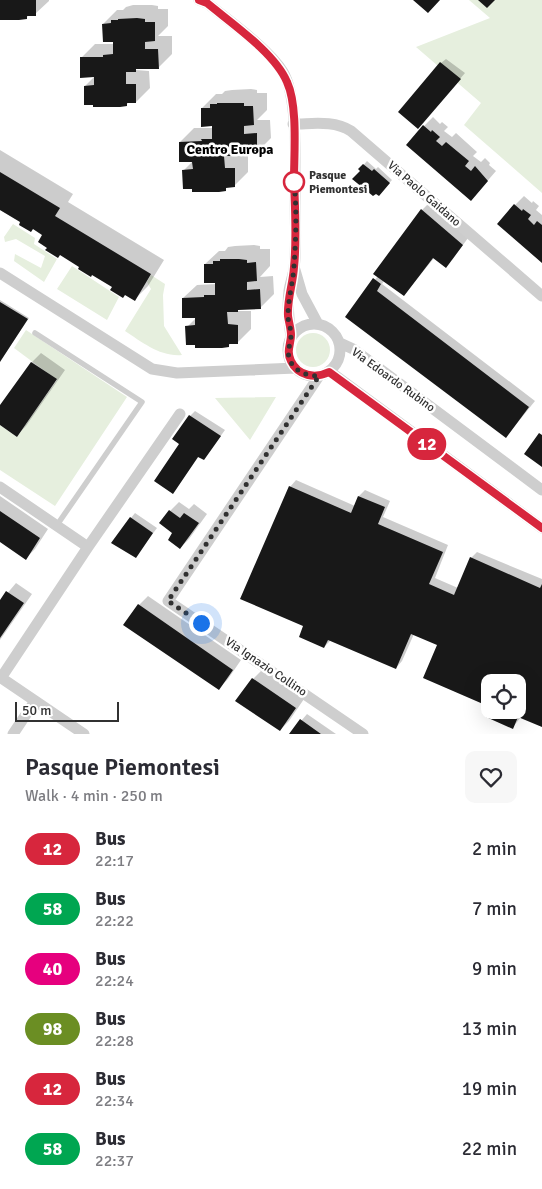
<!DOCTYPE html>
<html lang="en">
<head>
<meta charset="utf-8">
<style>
  :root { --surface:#fff; --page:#f7f7f7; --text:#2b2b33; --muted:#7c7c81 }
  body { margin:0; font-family:Signika,sans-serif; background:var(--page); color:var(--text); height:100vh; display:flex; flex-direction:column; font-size:19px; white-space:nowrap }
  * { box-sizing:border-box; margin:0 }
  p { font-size:16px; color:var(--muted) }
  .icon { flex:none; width:28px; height:28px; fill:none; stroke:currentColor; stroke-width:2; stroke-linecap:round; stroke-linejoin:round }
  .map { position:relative; height:734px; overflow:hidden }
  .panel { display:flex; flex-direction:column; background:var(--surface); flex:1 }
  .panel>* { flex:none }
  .badge { padding:0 10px; border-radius:16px; font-size:18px; line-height:32px }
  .buttons { position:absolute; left:481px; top:674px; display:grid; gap:10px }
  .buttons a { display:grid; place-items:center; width:45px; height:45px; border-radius:10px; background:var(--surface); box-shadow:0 5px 20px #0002; font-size:25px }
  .scale { position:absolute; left:15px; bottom:12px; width:104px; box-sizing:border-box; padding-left:5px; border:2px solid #313131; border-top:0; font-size:14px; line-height:18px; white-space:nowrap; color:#313131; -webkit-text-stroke:4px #fff; paint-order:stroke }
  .you { position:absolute; width:25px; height:25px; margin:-12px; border:4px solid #fff; border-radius:50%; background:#1a73e8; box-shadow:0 0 0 8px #1a73e833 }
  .map>.badge { position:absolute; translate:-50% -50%; box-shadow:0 0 0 2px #fff }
  .round { display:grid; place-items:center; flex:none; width:52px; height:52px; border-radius:10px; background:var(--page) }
  .headline { display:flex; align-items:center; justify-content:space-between; height:85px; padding:0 25px }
  h1 { font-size:24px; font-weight:600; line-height:38px }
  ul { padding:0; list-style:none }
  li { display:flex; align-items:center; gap:15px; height:60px; padding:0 25px }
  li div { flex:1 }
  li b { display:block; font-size:19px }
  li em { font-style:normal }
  li .badge { min-width:55px; font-weight:700; text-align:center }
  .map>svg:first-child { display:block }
</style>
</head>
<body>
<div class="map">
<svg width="542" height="734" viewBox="0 0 542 734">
  <rect width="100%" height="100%" fill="#fff"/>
  <path fill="#e6efde" d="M 469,0 L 542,0 L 542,193 L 464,125 L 481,103 L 416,47 L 490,18 Z
    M 13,224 L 35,238 L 34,244 L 57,259 L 44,282 L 14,261 L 15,254 L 41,268 L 45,256 L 16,239 L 5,242 L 4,237 Z
    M 72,266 L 119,297 L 107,320 L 57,289 Z
    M 151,275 L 165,284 L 163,295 L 164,326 L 182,355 C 160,357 142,342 125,331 L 151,289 L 147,282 Z
    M 26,330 L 127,397 L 55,506 L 0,470 L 0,425 L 17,437 L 57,380 L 14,348 Z
    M296 350a17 17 0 1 1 34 0a17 17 0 1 1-34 0Z
    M 276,397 L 250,440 L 215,398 Z"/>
  <path fill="#0003" d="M 0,0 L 49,0 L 49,1 L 35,14 L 29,15 L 26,18 L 0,19 Z
    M 133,5 L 152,5 L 158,6 L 158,9 L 168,9 L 168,26 L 158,36 L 172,36 L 172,54 L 158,68 L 136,68 L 136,70 L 149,71 L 150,88 L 136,102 L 129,102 L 126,105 L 85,86 L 95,76 L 81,58 L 95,44 L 114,44 L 103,24 L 117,10 L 123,10 L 126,7 Z
    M 446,59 L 465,73 L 423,122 L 441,63 Z
    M 251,89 L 257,90 L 257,93 L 267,93 L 267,110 L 257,120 L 270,120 L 271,138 L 257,152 L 235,152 L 235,154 L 248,155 L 248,172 L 234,186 L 228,186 L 225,189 L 184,170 L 194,160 L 180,142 L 194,128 L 213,128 L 213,125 L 202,108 L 216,94 L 222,94 L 225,91 L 232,90 Z
    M 433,117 L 440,124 L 442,122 L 448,127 L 444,131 L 452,137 L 456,133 L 477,152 L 473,156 L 481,162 L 485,158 L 490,163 L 489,165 L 496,171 L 471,200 L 424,126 Z
    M 0,150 L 73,194 L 68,202 L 164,260 L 148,286 L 134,300 L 49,247 L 44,235 L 0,210 Z
    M 367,161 L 376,169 L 378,167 L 392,180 L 382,191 L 360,169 Z
    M 524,196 L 532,203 L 533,201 L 539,206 L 536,210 L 542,215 L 542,261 L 515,205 Z
    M 428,204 L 468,238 L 452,260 L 434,258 L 404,295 L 384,281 L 382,284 L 535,401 L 506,437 L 346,317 L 378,276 L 422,210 Z
    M 254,245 L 260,246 L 260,249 L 270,249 L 270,266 L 260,277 L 273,276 L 274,294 L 260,308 L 238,309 L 238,311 L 251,311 L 251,329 L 238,342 L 231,343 L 228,346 L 187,327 L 197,317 L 183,298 L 197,285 L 216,284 L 205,264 L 219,251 L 225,251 L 228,247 L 235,246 Z
    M 0,300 L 29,318 L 0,361 Z
    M 41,353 L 65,370 L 26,426 L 17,435 L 0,424 L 0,408 L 32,362 Z
    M 195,411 L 225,430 L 204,459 L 199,456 L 177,487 L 190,416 Z
    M 296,480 L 355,506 L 359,496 L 365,490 L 390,501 L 383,517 L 448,545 L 435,578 L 458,588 L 471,558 L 477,552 L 542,579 L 542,726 L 521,717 L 513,727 L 491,710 L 518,710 L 518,682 L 490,682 L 490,706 L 438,644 L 414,634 L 402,661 L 396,668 L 331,640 L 324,647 L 305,626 L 290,487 Z
    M 0,496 L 48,529 L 35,549 L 26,558 L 0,540 Z
    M 179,502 L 189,509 L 194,504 L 207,514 L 189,539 L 180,548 L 174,532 L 170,511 Z
    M 135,513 L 157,528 L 136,556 L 131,518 Z
    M 16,583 L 32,594 L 0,640 L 0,602 Z
    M 148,596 L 241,660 L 228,679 L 219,688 L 139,605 Z
    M 262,670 L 304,699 L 289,721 L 280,730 L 253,679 Z
    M 307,714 L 336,734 L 290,734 Z"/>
  <path fill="#181818" d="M 0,0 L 36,0 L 36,16 L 27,16 L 27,19 L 19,20 L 0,20 Z
    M 413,0 L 440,0 L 428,13 Z
    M 478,0 L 495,0 L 487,8 Z
    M 137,18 L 145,19 L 145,22 L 155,22 L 155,41 L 145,42 L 145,49 L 158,49 L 159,69 L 136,69 L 136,72 L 126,72 L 126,84 L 136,84 L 136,103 L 127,103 L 127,106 L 120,107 L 93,107 L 93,105 L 84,105 L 84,86 L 94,85 L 94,77 L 80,78 L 80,57 L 103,57 L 103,55 L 113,54 L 113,42 L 103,42 L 102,24 L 111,23 L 111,20 L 118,20 L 118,19 Z
    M 440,62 L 461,79 L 418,129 L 398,112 Z
    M 217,103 L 244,103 L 244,106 L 253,106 L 254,125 L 244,126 L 244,134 L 257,133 L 257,153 L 235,154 L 235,156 L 224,156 L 225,168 L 235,168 L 235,187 L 226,188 L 226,191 L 219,192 L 192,192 L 192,189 L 183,189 L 182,170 L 193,169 L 192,162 L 179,162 L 179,142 L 202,141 L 201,139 L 212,139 L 212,126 L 201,127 L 201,108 L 210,108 L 210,104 L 217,104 Z
    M 423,125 L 431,132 L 432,130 L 440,137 L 436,141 L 442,146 L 446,142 L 469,161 L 465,166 L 471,171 L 475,166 L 488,181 L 471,201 L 406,145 Z
    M 363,164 L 372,171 L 374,169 L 390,183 L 379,196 L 376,194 L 373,196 L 352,179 L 360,171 L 358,169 Z
    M 0,172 L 60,208 L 55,216 L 151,274 L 135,301 L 125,295 L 123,298 L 110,290 L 112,287 L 92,275 L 91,277 L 78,269 L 79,267 L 60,255 L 58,258 L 45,250 L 47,248 L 38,242 L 42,235 L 33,229 L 31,232 L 19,225 L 20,222 L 0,210 Z
    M 514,204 L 522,211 L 523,209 L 531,215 L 528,219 L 534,225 L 537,221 L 542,225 L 542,263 L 497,224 Z
    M 421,209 L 463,245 L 446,268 L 433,258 L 404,296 L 373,274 Z
    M 220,259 L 239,259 L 247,260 L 247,263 L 256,262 L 257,281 L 247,282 L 247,290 L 260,289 L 261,309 L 238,310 L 238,312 L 227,312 L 228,324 L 238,325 L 238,344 L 229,344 L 229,347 L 222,348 L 195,348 L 195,345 L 186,345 L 185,326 L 195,325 L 195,318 L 182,318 L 182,298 L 204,297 L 204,295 L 215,295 L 215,283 L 204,283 L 204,264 L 213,264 L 213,261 L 220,261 Z
    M 373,278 L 381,284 L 377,291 L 529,407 L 506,438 L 345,317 Z
    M 0,302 L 28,319 L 0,362 Z
    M 31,362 L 57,379 L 17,437 L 0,425 L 0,405 Z
    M 189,415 L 221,436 L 204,460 L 198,457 L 173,494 L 154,481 L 179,444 L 172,439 Z
    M 539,433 L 542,435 L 542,467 L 524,454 Z
    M 289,486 L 351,513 L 358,496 L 385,507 L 378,524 L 443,552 L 429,584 L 454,595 L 470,557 L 540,588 L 542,584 L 542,727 L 518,717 L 513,729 L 486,717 L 490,710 L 518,710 L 518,682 L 490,682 L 490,707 L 423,678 L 437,645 L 411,634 L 396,669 L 328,640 L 324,648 L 299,637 L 303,626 L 240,599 Z
    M 169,510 L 180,518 L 184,513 L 199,523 L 180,549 L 168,540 L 172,533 L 159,523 Z
    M 0,511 L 40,538 L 26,560 L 0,542 Z
    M 130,517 L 153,533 L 136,558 L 111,543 Z
    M 6,591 L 24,603 L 0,638 L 0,600 Z
    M 138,604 L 233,670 L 219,690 L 123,625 Z
    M 252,678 L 296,708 L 280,731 L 235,701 Z
    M 300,719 L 321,734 L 289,734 Z"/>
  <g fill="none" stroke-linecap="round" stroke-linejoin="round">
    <path stroke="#cecece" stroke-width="5.5" d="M 35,333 L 142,402 L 57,525"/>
    <path stroke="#cecece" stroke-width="11" d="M 199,0 L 207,3 C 229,21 269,49 283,72 C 299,99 294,164 295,196 C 295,220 297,245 294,269 C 293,276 290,284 289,291 C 287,307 289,321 291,337
      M 293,124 C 313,124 333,120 351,131 L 542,296
      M 295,270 L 302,294 L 318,324
      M 0,273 L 152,369 L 177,373 L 296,368
      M288 350a26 26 0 1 1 52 0a26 26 0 1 1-52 0Z
      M 340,343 L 353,349 L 542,490
      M 329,371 L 542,528
      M 319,376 L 168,601 L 363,734
      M 0,487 L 88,547
      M 0,677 L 84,734
      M 1,678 L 88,547 L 180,414
      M 13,734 L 35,701"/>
  </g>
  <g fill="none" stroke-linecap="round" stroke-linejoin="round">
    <g stroke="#fff" stroke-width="11">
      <path id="line" d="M 199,0 L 207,3 C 231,23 275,53 287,82 C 298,106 294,153 294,180 C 295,209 297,239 294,267 C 293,284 287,299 288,316 C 289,323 291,329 291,335 C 291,344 286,351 291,361 C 298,376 315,379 329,372 L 542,528"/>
    </g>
    <use href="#line" stroke="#d7263d" stroke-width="8"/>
    <path stroke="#313131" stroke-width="5" stroke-dasharray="0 9" d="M 201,623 L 168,601 L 319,376 C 307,376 296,372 290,361 C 286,351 291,344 291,335 C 291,328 288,322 288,316 C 288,299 293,283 294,266 C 296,239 297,209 294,182"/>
  </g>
  <circle fill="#fff" stroke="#d7263d" stroke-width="2.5" cx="294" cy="182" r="10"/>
  <g text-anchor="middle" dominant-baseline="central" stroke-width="5" stroke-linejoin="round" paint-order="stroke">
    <g font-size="12" font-weight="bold" fill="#313131" stroke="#fff" text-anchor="start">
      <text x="309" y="175">Pasque<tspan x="309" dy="14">Piemontesi</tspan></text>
    </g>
    <g font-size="12" fill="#313131" stroke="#fff">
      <text transform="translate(424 194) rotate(41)">Via Paolo Gaidano</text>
      <text transform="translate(393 380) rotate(36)">Via Edoardo Rubino</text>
      <text transform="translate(266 667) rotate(34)">Via Ignazio Collino</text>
    </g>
    <g font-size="14" font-weight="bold" fill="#000" stroke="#fff">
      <text x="230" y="149">Centro Europa</text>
    </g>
  </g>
</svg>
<div class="buttons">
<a><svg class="icon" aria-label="locate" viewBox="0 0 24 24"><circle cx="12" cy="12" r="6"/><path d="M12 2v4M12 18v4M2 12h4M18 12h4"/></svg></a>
</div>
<div class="scale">50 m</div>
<div class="you" style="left:201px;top:623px"></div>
<b class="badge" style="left:427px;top:444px;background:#d7263d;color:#fff">12</b>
</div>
<section class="panel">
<div class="headline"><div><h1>Pasque Piemontesi</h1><p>Walk · 4 min · 250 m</p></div><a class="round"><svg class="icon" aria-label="heart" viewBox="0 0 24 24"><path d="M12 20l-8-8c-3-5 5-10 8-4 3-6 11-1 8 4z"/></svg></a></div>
<ul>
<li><span class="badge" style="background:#d7263d;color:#fff">12</span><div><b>Bus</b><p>22:17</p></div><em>2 min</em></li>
<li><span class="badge" style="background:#00a651;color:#fff">58</span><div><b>Bus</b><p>22:22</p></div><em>7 min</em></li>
<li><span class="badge" style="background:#e6007e;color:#fff">40</span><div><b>Bus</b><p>22:24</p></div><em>9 min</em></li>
<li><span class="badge" style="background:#6b8e23;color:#fff">98</span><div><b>Bus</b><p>22:28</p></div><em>13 min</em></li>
<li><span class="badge" style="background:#d7263d;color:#fff">12</span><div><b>Bus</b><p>22:34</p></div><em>19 min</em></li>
<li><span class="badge" style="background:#00a651;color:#fff">58</span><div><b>Bus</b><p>22:37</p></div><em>22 min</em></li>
</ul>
</section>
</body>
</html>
